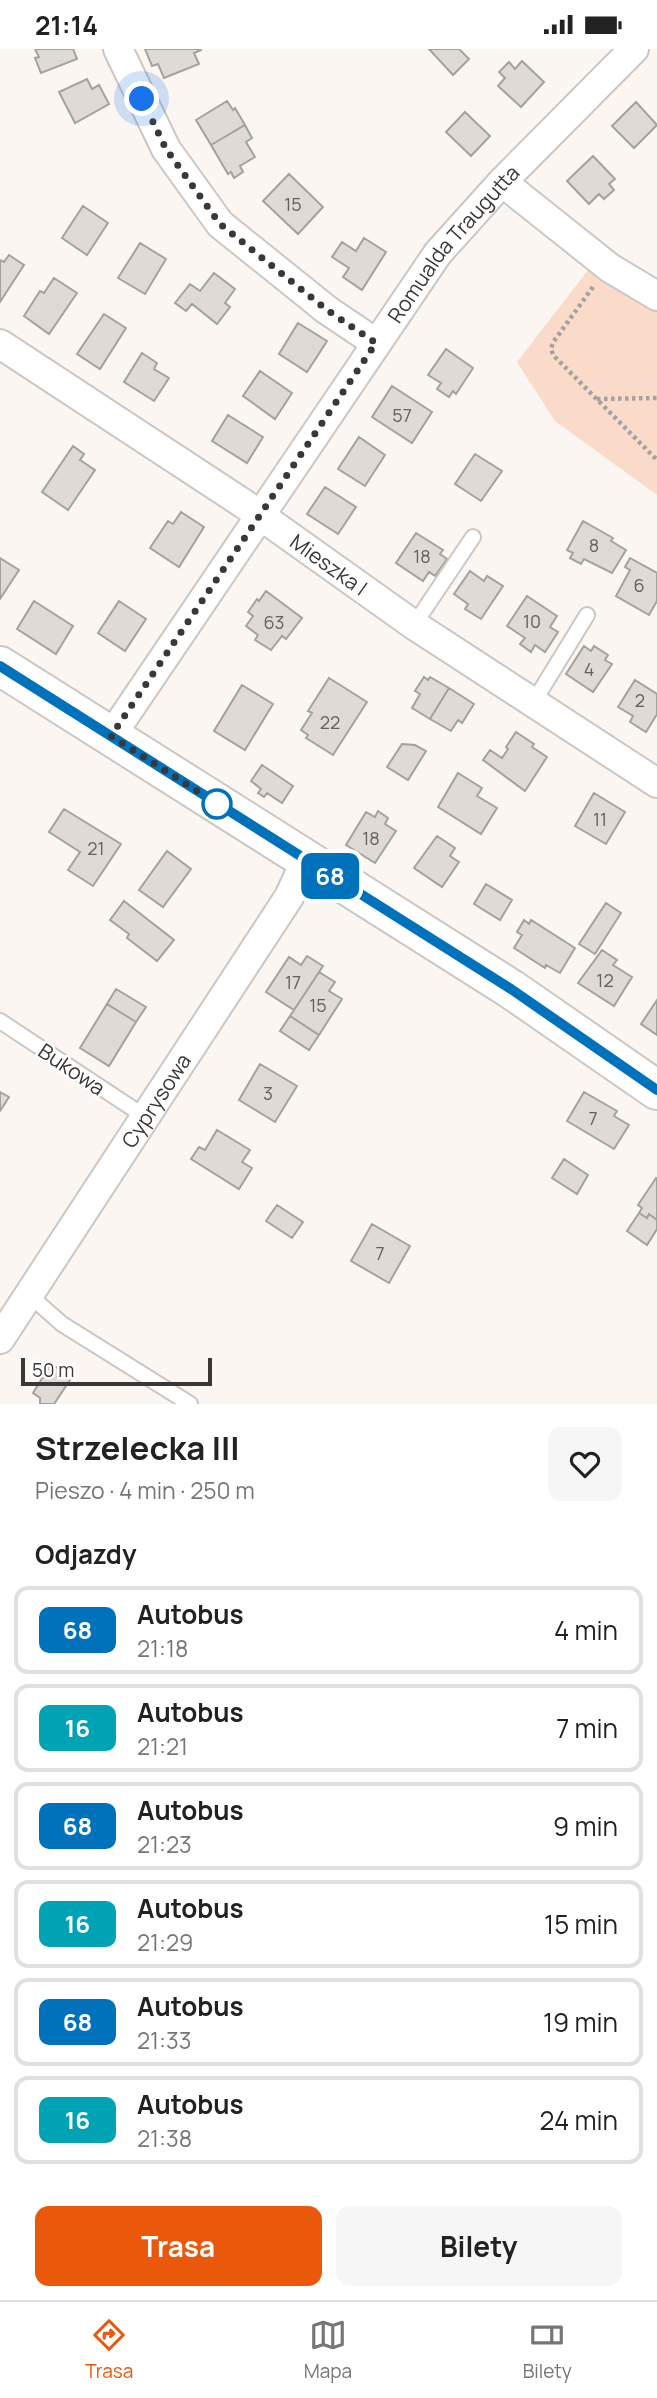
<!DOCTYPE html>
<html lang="pl">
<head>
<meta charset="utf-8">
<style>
  :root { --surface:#fff; --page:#f6f6f6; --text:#222; --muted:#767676; --line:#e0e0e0; --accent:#ea580c }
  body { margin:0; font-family:Manrope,sans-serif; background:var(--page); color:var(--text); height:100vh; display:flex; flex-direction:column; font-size:26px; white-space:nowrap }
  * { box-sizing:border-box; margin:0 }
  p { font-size:23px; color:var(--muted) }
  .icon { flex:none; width:38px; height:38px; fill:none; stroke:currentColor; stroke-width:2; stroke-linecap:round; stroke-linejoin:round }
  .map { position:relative; height:1355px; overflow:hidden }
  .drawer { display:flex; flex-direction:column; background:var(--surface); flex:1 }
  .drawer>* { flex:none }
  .badge { padding:0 14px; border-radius:10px; font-size:24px; line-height:46px }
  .scale { position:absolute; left:21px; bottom:18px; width:191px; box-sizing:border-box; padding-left:7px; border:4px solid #3a3837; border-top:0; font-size:19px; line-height:24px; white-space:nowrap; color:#3a3837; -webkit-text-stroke:5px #fff; paint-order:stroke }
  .you { position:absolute; width:35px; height:35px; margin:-18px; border:5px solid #fff; border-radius:50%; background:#1a73e8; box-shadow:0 0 0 10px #1a73e833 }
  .map>.badge { position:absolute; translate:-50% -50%; box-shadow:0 0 0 4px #fff }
  h2 { padding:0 35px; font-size:26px; line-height:63px }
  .round { display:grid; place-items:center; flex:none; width:74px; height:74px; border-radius:14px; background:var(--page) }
  .head { display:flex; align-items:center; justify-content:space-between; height:119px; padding:0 35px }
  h1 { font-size:33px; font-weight:700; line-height:52px }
  .cta { display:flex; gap:14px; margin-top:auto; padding:14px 35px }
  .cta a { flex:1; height:80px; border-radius:14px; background:var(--accent); color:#fff; font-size:28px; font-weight:700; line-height:80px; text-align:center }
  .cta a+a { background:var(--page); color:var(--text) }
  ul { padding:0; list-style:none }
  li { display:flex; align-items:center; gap:21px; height:88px; margin:0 14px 10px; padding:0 21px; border:4px solid var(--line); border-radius:14px }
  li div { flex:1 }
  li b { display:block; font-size:26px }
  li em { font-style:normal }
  li .badge { min-width:77px; font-weight:700; text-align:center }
  .status { display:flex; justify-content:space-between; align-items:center; height:49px; padding:0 35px; background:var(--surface); direction:ltr }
  .status svg { height:19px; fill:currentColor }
  .dock { display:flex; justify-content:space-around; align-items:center; height:98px; border-top:2px solid var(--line); background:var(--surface); font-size:19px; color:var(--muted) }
  .dock a { display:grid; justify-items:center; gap:4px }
  .dock .active { color:var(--accent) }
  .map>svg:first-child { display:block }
</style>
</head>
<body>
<div class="status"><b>21:14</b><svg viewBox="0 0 49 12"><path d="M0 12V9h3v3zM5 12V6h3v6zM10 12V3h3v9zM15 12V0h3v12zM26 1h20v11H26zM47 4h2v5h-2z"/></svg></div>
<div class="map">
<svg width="657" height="1355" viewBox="0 0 657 1355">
  <rect width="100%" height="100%" fill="#fcf6f3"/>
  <path fill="#fadac8" d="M 589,220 L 657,252 L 657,446 L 555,372 L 517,313 Z"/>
  <path fill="#e0dad6" stroke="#a6a19d" stroke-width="2" d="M 35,0 L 73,0 L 77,10 L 41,24 L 35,9 L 39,8 Z
    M 145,0 L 201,0 L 201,1 L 194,4 L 199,15 L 164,29 L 158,15 L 152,17 Z
    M 429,0 L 459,0 L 469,10 L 453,26 Z
    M 522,12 L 544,33 L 521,58 L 498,37 L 505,29 L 499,23 L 509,13 L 515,20 Z
    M 87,30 L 92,40 L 99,36 L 109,55 L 75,74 L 59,43 Z
    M 227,52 L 233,61 L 235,59 L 245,76 L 211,96 L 196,71 Z
    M 636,53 L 657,76 L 634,99 L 612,77 Z
    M 465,63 L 490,87 L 471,107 L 446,83 Z
    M 245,76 L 252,89 L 246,93 L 255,108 L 240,117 L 243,123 L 234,129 L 231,123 L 228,125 L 211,96 Z
    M 593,107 L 615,130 L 609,135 L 614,141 L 604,150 L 599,145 L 589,155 L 567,132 Z
    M 289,125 L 323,158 L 298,185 L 263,152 Z
    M 83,157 L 108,174 L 87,206 L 62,189 Z
    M 364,189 L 386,203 L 362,241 L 343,228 L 349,219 L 332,208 L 342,193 L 356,202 Z
    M 140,194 L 166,210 L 145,245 L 118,229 Z
    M 9,206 L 24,216 L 0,253 L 0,211 L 4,213 Z
    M 214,224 L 235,240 L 225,254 L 230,258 L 217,275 L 192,255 L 186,262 L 175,254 L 190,235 L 200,242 Z
    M 54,229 L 77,244 L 49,285 L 24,267 L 40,242 L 44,244 Z
    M 104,265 L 126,279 L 100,320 L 77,305 Z
    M 298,274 L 327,292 L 307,323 L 279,305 Z
    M 446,300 L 473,319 L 456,345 L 453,342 L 449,348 L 437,340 L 441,334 L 428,326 Z
    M 142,304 L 157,314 L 154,320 L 169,329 L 154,352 L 124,333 Z
    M 260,322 L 292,344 L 275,370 L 243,347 Z
    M 392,337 L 432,363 L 412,394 L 372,368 Z
    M 228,366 L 263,388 L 247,414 L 212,392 Z
    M 359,388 L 385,406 L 365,437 L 338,420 Z
    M 73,397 L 84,405 L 80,411 L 95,421 L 68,461 L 42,443 Z
    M 475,405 L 502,422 L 481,452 L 455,435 Z
    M 325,438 L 356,458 L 338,485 L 307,465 Z
    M 181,463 L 204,478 L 179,518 L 150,499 L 168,472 L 173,475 Z
    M 583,472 L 613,489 L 611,492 L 626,501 L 612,524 L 584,510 L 581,515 L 570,509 L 573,504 L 567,501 Z
    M 416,484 L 443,501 L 440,505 L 447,510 L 435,527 L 429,523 L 423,532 L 396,514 Z
    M 0,509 L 19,521 L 0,550 Z
    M 630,509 L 657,524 L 657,552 L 649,566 L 616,547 L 630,521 L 625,518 Z
    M 470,522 L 484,532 L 487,527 L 503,537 L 481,570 L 465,560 L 468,555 L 454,545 Z
    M 266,542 L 302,569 L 286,590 L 282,587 L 271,601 L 255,591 L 258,586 L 246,577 L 253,567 L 248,563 L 257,550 L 259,552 Z
    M 527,547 L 557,567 L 550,578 L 558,583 L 545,603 L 535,596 L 531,603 L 520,595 L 525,589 L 507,577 Z
    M 34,552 L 73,577 L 56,605 L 17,580 Z
    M 119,552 L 146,570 L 125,602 L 98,584 Z
    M 584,597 L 591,602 L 594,597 L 608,606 L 605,611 L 612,615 L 593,643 L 566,625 Z
    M 424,628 L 428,631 L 430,628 L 449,639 L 430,670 L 412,659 L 420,645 L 415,642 Z
    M 329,629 L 367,653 L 333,706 L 306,689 L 308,686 L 301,681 L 312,664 L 308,662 Z
    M 635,631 L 657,645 L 657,665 L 646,683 L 630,673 L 633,667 L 618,658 Z
    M 242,636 L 273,655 L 245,701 L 214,682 Z
    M 449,639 L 474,655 L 462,674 L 458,671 L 451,682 L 430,670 Z
    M 516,683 L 534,695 L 532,698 L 547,708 L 525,742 L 483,711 L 490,701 L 502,709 L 508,700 L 506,698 Z
    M 402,695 L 415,696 L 426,702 L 408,731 L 387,718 Z
    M 262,716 L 293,737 L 282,754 L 267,744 L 264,748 L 258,744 L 261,740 L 251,732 Z
    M 458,724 L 482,739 L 477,747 L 497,759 L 481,785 L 438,758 Z
    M 594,744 L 625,763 L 606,795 L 575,777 Z
    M 64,760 L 121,795 L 93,837 L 68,821 L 80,803 L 49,783 Z
    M 378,762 L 388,769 L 385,775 L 396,782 L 375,814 L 346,796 L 366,763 L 375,768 Z
    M 437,787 L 455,799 L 450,807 L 459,813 L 442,838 L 414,819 Z
    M 167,802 L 191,820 L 163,858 L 139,841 Z
    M 486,835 L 512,851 L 500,871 L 474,855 Z
    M 124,852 L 174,891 L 157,912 L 127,889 L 129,885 L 110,871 Z
    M 606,854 L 621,864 L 595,905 L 579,895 Z
    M 524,871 L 529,875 L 531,871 L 575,899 L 560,924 L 546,916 L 545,919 L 514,899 L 522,886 L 517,883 Z
    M 602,901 L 617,911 L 613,916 L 632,928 L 614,957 L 578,934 Z
    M 307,907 L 323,917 L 294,961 L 266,943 L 289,908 L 301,916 Z
    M 319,923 L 335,933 L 329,942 L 342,950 L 319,986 L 290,967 Z
    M 116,940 L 146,958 L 136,973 L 107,955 Z
    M 657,951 L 657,986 L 641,975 Z
    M 107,955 L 136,973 L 109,1017 L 80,999 Z
    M 290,967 L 319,986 L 309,1001 L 280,982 Z
    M 260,1015 L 297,1037 L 275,1073 L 239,1051 Z
    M 0,1043 L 9,1048 L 0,1062 Z
    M 584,1043 L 617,1062 L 614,1067 L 629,1076 L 614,1100 L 567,1072 Z
    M 217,1081 L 250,1101 L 242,1113 L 252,1119 L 239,1140 L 191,1110 L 199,1098 L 205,1101 Z
    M 564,1110 L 588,1126 L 577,1145 L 552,1129 Z
    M 656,1129 L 657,1130 L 657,1171 L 649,1165 L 647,1169 L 639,1164 L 642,1159 L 638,1156 Z
    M 277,1156 L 303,1173 L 292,1189 L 266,1172 Z
    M 639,1164 L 647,1169 L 649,1165 L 657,1171 L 657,1180 L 647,1196 L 627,1182 Z
    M 372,1175 L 410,1197 L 389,1234 L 351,1212 Z
    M 51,1315 L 72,1328 L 54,1355 L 40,1355 L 40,1349 L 33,1344 Z"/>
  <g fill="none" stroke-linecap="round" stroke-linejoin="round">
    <g stroke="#ccc7c3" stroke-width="18">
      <path id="lane" d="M 414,576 L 473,488
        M 533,654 L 587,566
        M 0,972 L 144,1067
        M 28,1245 L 62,1275 L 190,1355"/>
    </g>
    <g stroke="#ccc7c3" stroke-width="32">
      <g id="street">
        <path d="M 118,0 L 166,100 L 220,175 L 327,261 L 376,294"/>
        <path d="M 502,133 L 610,219 L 657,247"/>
        <path id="s1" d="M 0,295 L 244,455 L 414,576 L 657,734"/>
        <path id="s2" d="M 111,687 L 438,204 L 502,133 L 634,0"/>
        <path id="s3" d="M 0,1290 L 289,848 L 306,811"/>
      </g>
    </g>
    <g stroke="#ccc7c3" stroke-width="42">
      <path id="secondary" d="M 0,617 L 511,940 L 657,1041"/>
    </g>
    <path stroke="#a6a19f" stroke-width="4.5" stroke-dasharray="3.5 3.5" stroke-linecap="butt" d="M 593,238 L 554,292 L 551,299 L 553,306 L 657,411
      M 597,350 L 657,349"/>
    <use href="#lane" stroke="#fff" stroke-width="14"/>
    <use href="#street" stroke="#fff" stroke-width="28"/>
    <use href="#secondary" stroke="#fff" stroke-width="38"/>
  </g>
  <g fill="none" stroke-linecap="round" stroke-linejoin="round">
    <g stroke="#fff" stroke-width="16">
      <path id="line" d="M 0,617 L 511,940 L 657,1041"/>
    </g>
    <use href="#line" stroke="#0072bc" stroke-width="10"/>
    <path stroke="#3a3837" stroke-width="7" stroke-dasharray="0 12.6" d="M 142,50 L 166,100 L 220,175 L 327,261 L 376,294 L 111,687 L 219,756 L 217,755"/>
  </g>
  <circle fill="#fff" stroke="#0072bc" stroke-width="3.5" cx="217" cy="755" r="14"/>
  <g text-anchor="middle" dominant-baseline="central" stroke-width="5" stroke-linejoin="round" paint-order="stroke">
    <g font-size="18" fill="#64605f">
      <text x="293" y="155">15</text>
      <text x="402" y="366">57</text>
      <text x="594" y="496">8</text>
      <text x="422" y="507">18</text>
      <text x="639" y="536">6</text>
      <text x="532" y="572">10</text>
      <text x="274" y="573">63</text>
      <text x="589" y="620">4</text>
      <text x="640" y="651">2</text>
      <text x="330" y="673">22</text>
      <text x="600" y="770">11</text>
      <text x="371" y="789">18</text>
      <text x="96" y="799">21</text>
      <text x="605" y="931">12</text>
      <text x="293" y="933">17</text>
      <text x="318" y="956">15</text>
      <text x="268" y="1044">3</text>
      <text x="593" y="1069">7</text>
      <text x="380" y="1204">7</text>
    </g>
    <g font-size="21" fill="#3a3837" stroke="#fff">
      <text stroke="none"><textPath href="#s2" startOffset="600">Romualda Traugutta</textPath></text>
      <text stroke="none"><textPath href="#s1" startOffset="396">Mieszka I</textPath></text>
      <text transform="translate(72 1020) rotate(34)">Bukowa</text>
      <text stroke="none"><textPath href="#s3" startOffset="285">Cyprysowa</textPath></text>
    </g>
  </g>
</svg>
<div class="scale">50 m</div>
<div class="you" style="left:142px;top:50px"></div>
<b class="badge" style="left:330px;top:827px;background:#0072bc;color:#fff">68</b>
</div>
<section class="drawer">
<div class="head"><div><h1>Strzelecka III</h1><p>Pieszo · 4 min · 250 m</p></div><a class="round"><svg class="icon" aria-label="heart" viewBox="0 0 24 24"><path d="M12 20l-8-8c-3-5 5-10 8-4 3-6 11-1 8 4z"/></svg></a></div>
<h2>Odjazdy</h2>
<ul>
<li><span class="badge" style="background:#0072bc;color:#fff">68</span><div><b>Autobus</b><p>21:18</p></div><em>4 min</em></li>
<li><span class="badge" style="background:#00a3b4;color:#fff">16</span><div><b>Autobus</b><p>21:21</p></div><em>7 min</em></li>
<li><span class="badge" style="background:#0072bc;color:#fff">68</span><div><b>Autobus</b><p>21:23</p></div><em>9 min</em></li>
<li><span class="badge" style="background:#00a3b4;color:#fff">16</span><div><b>Autobus</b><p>21:29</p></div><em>15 min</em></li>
<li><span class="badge" style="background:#0072bc;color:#fff">68</span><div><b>Autobus</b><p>21:33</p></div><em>19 min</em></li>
<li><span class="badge" style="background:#00a3b4;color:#fff">16</span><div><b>Autobus</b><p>21:38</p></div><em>24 min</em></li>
</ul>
<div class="cta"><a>Trasa</a><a>Bilety</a></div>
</section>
<nav class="dock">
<a class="active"><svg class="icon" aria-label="directions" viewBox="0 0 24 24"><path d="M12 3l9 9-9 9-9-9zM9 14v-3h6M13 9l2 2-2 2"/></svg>Trasa</a>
<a><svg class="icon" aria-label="map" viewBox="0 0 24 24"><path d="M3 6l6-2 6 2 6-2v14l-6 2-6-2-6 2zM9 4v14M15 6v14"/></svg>Mapa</a>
<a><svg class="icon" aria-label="tickets" viewBox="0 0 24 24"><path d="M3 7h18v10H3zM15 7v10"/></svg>Bilety</a>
</nav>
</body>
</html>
